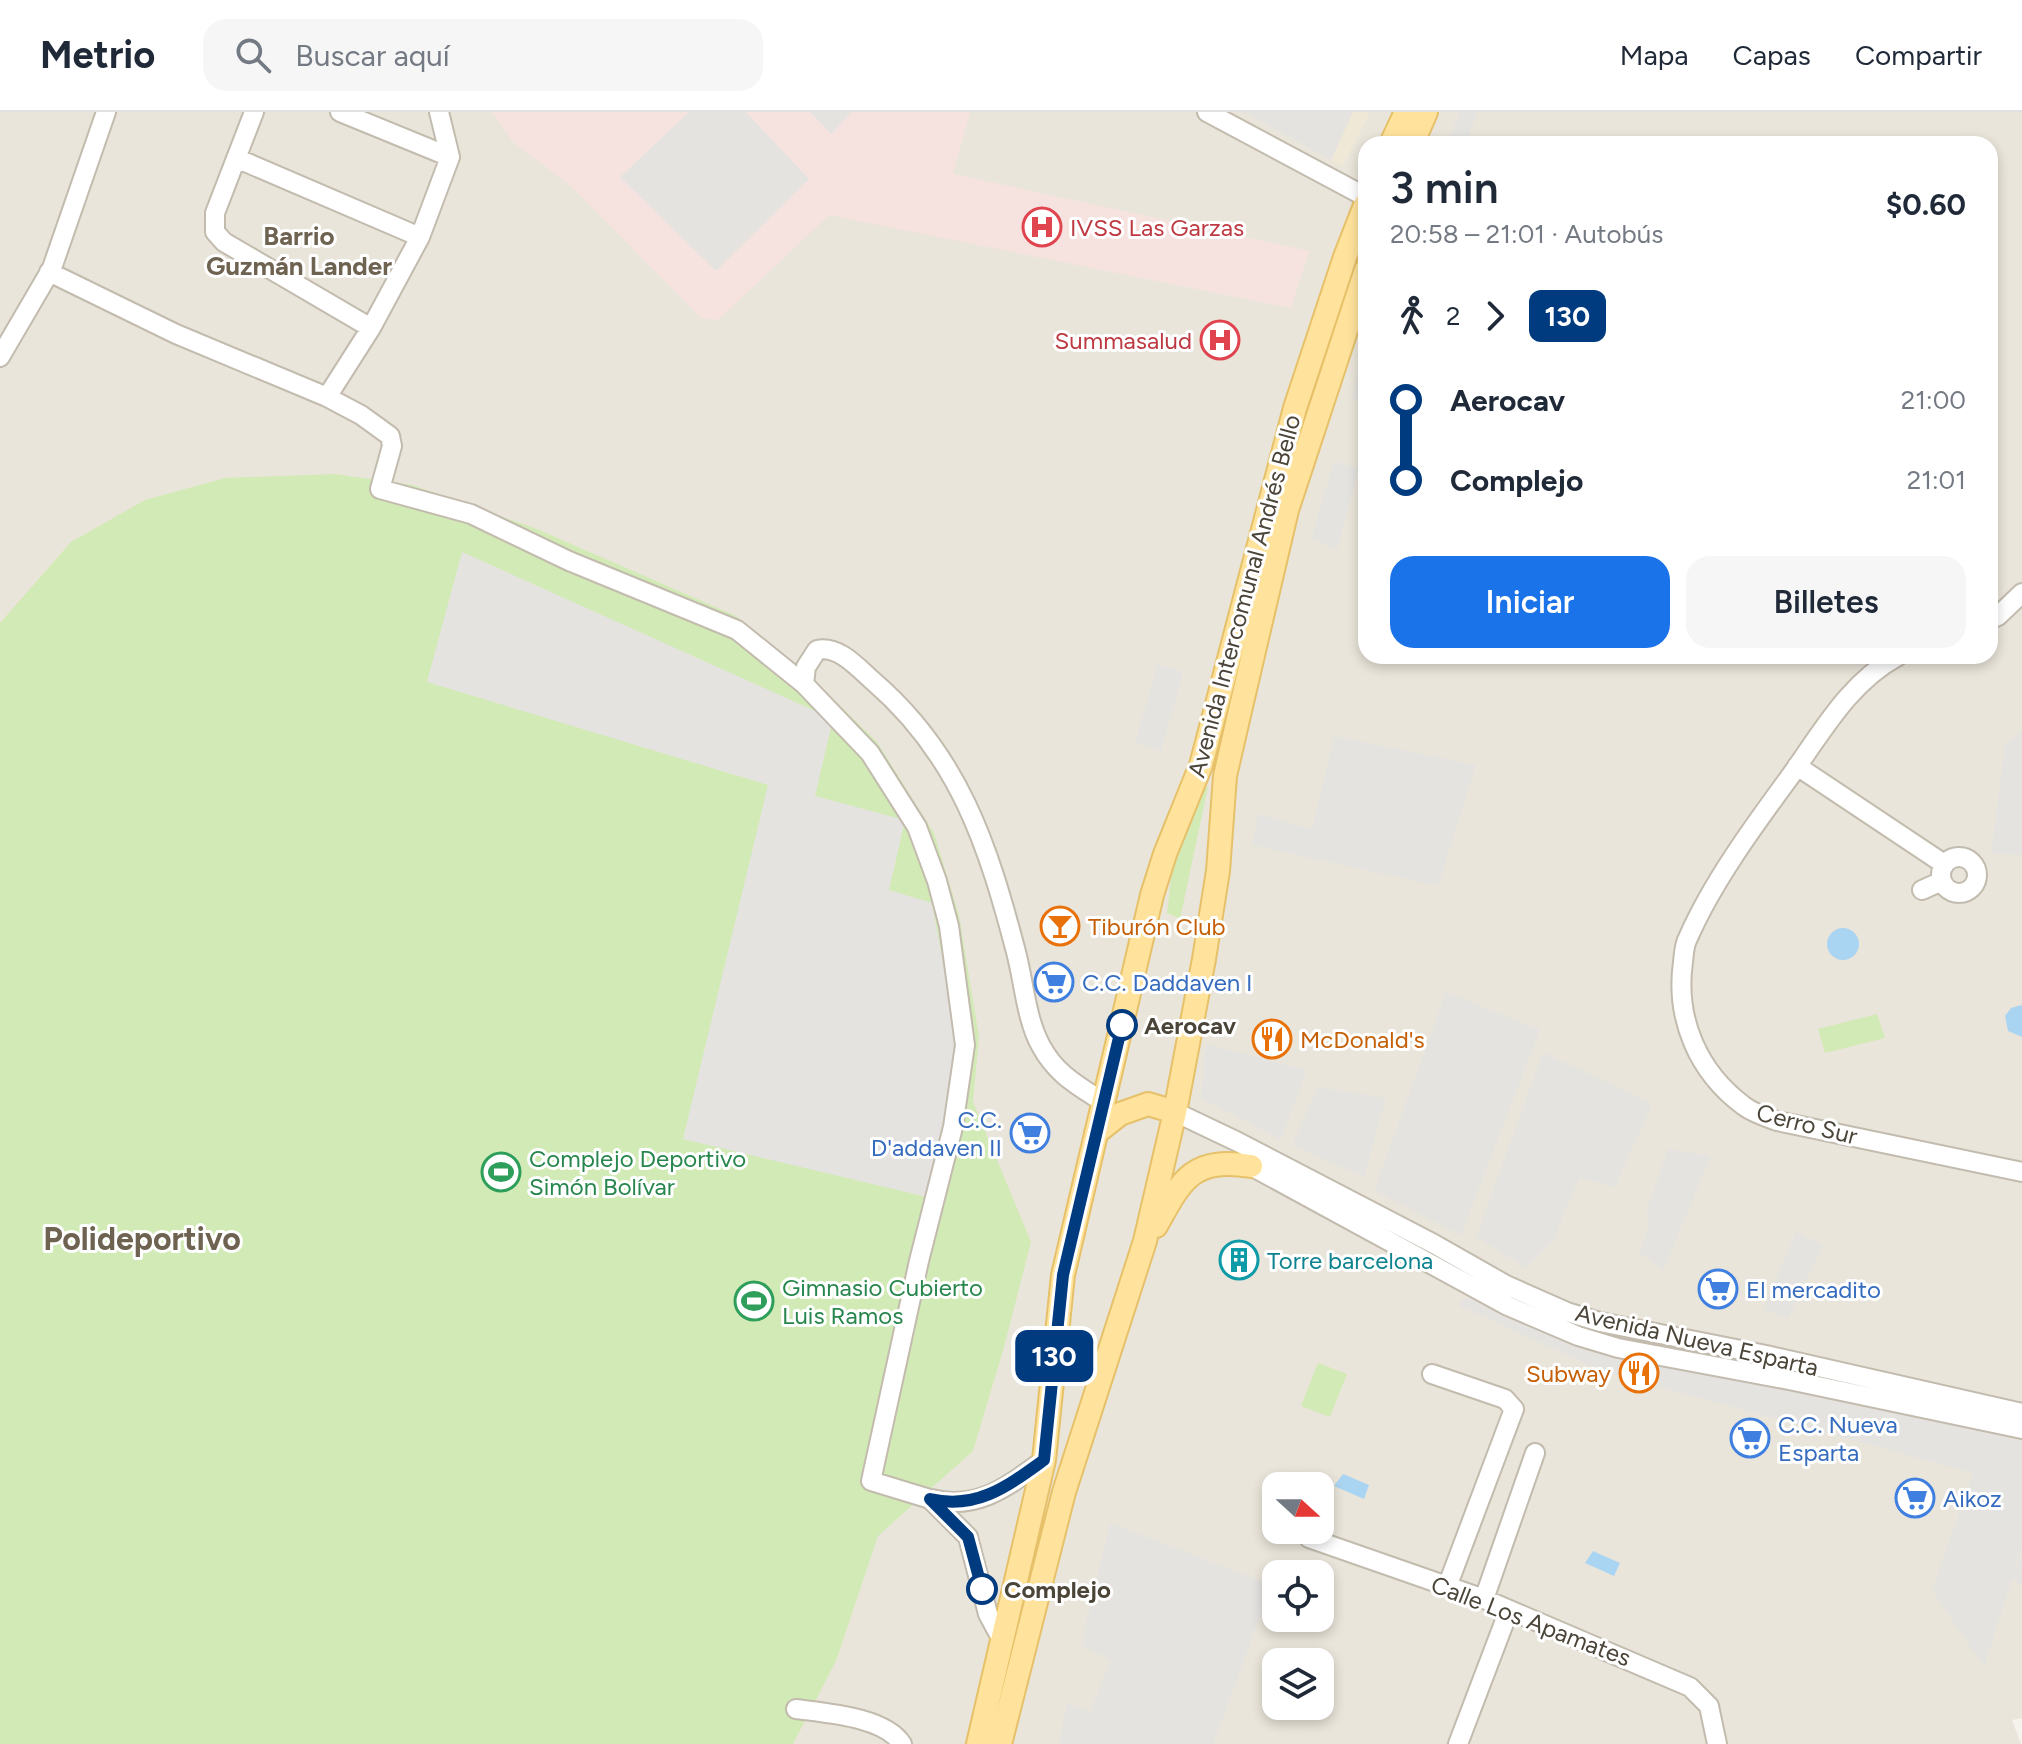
<!DOCTYPE html>
<html lang="es">
<head>
<meta charset="utf-8">
<style>
  :root { --surface:#fff; --page:#f6f6f7; --text:#1f2937; --muted:#747a83; --line:#e0e1e3; --accent:#1a73e8 }
  body { margin:0; font-family:Figtree,sans-serif; background:var(--page); color:var(--text); height:100vh; display:flex; flex-direction:column; font-size:30px; white-space:nowrap }
  * { box-sizing:border-box; margin:0 }
  p { font-size:26px; color:var(--muted) }
  .icon { flex:none; width:44px; height:44px; fill:none; stroke:currentColor; stroke-width:2; stroke-linecap:round; stroke-linejoin:round }
  .map { position:relative; flex:1; overflow:hidden }
  .drawer { position:absolute; left:1358px; top:24px; width:640px; height:528px; display:flex; flex-direction:column; background:var(--surface); border-radius:24px; box-shadow:0 4px 12px #0003 }
  .drawer>* { flex:none }
  .badge { padding:0 16px; border-radius:12px; font-size:28px; line-height:52px }
  .needle { width:52px; rotate:111deg }
  .tools { position:absolute; left:1262px; top:1360px; display:grid; gap:16px }
  .tools a { display:grid; place-items:center; width:72px; height:72px; border-radius:16px; background:var(--surface); box-shadow:0 4px 12px #0003; font-size:40px }
  .map>.badge { position:absolute; translate:-50% -50%; box-shadow:0 0 0 4px #fff }
  .legs { display:flex; align-items:center; gap:12px; height:88px; padding:0 32px; font-size:26px }
  .legs p { margin-inline-start:auto }
  .headline { display:flex; align-items:center; justify-content:space-between; height:136px; padding:0 32px }
  h1 { font-size:44px; font-weight:600; line-height:60px }
  .cta { display:flex; gap:16px; margin-top:auto; padding:16px 32px }
  .cta a { flex:1; height:92px; border-radius:24px; background:var(--accent); color:#fff; font-size:32px; font-weight:600; line-height:92px; text-align:center }
  .cta a+a { background:var(--page); color:var(--text) }
  ul { padding:0 32px; list-style:none }
  li { display:flex; align-items:center; gap:28px; height:80px; font-size:30px }
  li i { display:grid; place-items:center; width:12px; height:100%; margin:0 10px; background:currentColor }
  li i::after { content:''; width:20px; height:20px; margin:-10px; border:6px solid; border-radius:50%; background:var(--surface) }
  li p { margin-inline-start:auto }
  li:first-child i { background:linear-gradient(#0000 50%,currentColor 0) }
  li:last-child i { background:linear-gradient(currentColor 50%,#0000 0) }
  header { display:flex; align-items:center; gap:48px; box-sizing:border-box; height:112px; padding:0 40px; background:var(--surface); border-bottom:2px solid var(--line) }
  header strong { font-size:38px }
  nav { display:flex; gap:44px; margin-inline-start:auto; font-size:28px }
  .search { width:560px; height:72px; background:var(--page); display:flex; align-items:center; gap:20px; box-sizing:border-box; padding:0 28px; border-radius:24px; color:var(--muted); font-size:30px }
  .map>svg:first-child { display:block }
</style>
</head>
<body>
<header>
<strong>Metrio</strong>
<div class="search"><svg class="icon" aria-label="search" viewBox="0 0 24 24"><circle cx="10" cy="10" r="6"/><path d="M15 15l6 6"/></svg>Buscar aquí</div>
<nav><a>Mapa</a><a>Capas</a><a>Compartir</a></nav>
</header>
<div class="map">
<svg width="2022" height="1632" viewBox="0 0 2022 1632">
  <rect width="100%" height="100%" fill="#f6f3ec"/>
  <path fill="#eae5da" fill-rule="evenodd" d="M 0,0 L 2022,0 L 2022,1606 L 2012,1608 L 2021,1632 L 0,1632 ZM 1366,32 L 1990,32 L 1990,544 L 1366,544 ZM 1276,1374 L 1320,1374 L 1320,1418 L 1276,1418 ZM 1276,1462 L 1320,1462 L 1320,1506 L 1276,1506 ZM 1276,1550 L 1320,1550 L 1320,1594 L 1276,1594 Z"/>
  <path fill="#efe8d6" d="M 1243,0 L 1370,0 L 1343,55 Z"/>
  <path fill="#f6e3e0" d="M 492,0 L 970,0 L 953,62 L 1309,139 L 1291,196 L 829,103 L 718,208 L 701,206 L 571,74 L 513,30 Z"/>
  <path fill="#d2eab5" d="M 335,362 L 413,373 L 429,379 L 537,417 L 736,504 L 816,570 L 877,630 L 934,721 L 959,803 L 979,925 L 973,990 L 1031,1130 L 1004,1235 L 973,1339 L 878,1424 L 836,1549 L 793,1632 L 0,1632 L 0,511 L 71,430 L 145,388 L 225,366 Z
    M 1208,675 L 1180,807 L 1167,801 L 1174,742 L 1199,676 Z
    M 1877,902 L 1885,926 L 1825,941 L 1818,917 Z
    M 1318,1251 L 1347,1262 L 1330,1305 L 1301,1294 Z"/>
  <path fill="#e5e3e0" d="M 689,0 L 746,0 L 809,67 L 716,159 L 620,65 Z
    M 810,0 L 852,0 L 831,22 Z
    M 1243,0 L 1353,0 L 1331,48 Z
    M 1460,0 L 1477,0 L 1466,32 L 1446,32 Z
    M 1366,225 L 1366,290 L 1352,286 Z
    M 1334,349 L 1359,357 L 1337,437 L 1311,427 Z
    M 462,440 L 833,607 L 815,684 L 905,708 L 889,778 L 932,791 L 955,916 L 955,953 L 927,1085 L 683,1027 L 768,673 L 427,570 Z
    M 1158,552 L 1183,560 L 1161,640 L 1135,630 Z
    M 2022,618 L 2022,743 L 1991,742 L 2005,633 Z
    M 1334,624 L 1476,653 L 1438,774 L 1252,733 L 1258,702 L 1312,717 Z
    M 1446,880 L 1540,918 L 1461,1123 L 1374,1079 Z
    M 1206,932 L 1307,958 L 1281,1028 L 1201,986 Z
    M 1543,940 L 1652,992 L 1615,1075 L 1579,1066 L 1553,1129 L 1526,1156 L 1476,1125 Z
    M 1318,975 L 1386,986 L 1364,1065 L 1292,1033 Z
    M 1668,1037 L 1711,1044 L 1663,1159 L 1639,1140 L 1648,1117 L 1647,1097 Z
    M 1796,1119 L 1823,1133 L 1788,1207 L 1764,1197 Z
    M 1470,1181 L 1669,1254 L 2022,1328 L 2022,1436 L 2014,1461 L 2022,1444 L 2022,1473 L 2012,1467 L 1984,1555 L 1932,1478 L 1973,1361 L 1602,1259 L 1458,1193 Z
    M 1110,1411 L 1272,1473 L 1213,1632 L 1059,1632 L 1067,1591 L 1090,1600 L 1111,1548 L 1081,1533 Z"/>
  <path fill="#a9d4f2" d="M1827 832a16 16 0 1 1 32 0a16 16 0 1 1-32 0Z
    M 2022,893 L 2022,925 L 2008,919 L 2005,904 L 2011,896 Z
    M 1343,1362 L 1369,1373 L 1364,1387 L 1334,1374 Z
    M 1593,1439 L 1620,1451 L 1614,1464 L 1585,1451 Z"/>
  <g fill="none" stroke-linecap="round" stroke-linejoin="round">
    <g stroke="#c2bbae" stroke-width="22">
      <path id="minor" d="M 254,0 L 215,101 L 215,120 L 224,130 L 371,216
        M 340,0 L 450,45
        M 1207,0 L 1366,85
        M 236,46 L 420,125
        M 49,160 L 176,222 L 327,285 L 371,216 L 420,125 L 450,45 L 439,0
        M 0,245 L 52,156 L 106,0
        M 327,285 L 361,303 L 390,324 L 392,334 L 380,377 L 471,402 L 569,449 L 737,518 L 804,572
        M 1990,508 L 1998,504 L 2022,481
        M 1898,544 C 1848,571 1821,622 1789,666 C 1753,715 1712,771 1688,826 C 1684,833 1684,842 1683,850 C 1675,907 1698,960 1744,994 C 1753,1001 1766,1005 1777,1009 L 2022,1060
        M 1797,654 L 1944,752
        M1941 763a18 18 0 1 1 36 0a18 18 0 1 1-36 0Z
        M 1922,778 L 1942,769
        M 1175,1000 L 1238,1030 L 1434,1132 L 1506,1173 L 1567,1200 L 1600,1210 L 1766,1243 L 2022,1301
        M 1251,1054 L 1508,1194 L 1578,1224 L 1618,1236 L 1789,1268 L 2022,1317
        M 1432,1262 L 1505,1287 L 1514,1297 L 1447,1475
        M 931,1387 C 978,1399 1008,1374 1044,1348
        M 1309,1426 L 1484,1487 L 1690,1575 L 1709,1594 L 1717,1632
        M 1484,1487 L 1535,1341
        M 1002,1528 L 988,1502 L 968,1425 L 930,1387 L 871,1369 L 919,1149 L 953,1015 L 965,933 L 949,814 L 937,769 L 917,715 L 870,641 L 804,572 L 806,555 L 817,538 C 839,533 858,556 873,569 C 959,643 988,733 1016,840 C 1024,870 1026,907 1041,934 C 1056,962 1077,973 1103,990
        M 796,1597 C 826,1601 885,1605 902,1632
        M 1458,1632 L 1509,1498"/>
    </g>
    <g stroke="#e6c16a" stroke-width="26">
      <path id="major" d="M 1391,32 L 1406,0
        M 1412,32 L 1426,0
        M 1096,1021 L 1120,1002 L 1148,992 L 1175,1000
        M 1156,1114 C 1182,1067 1192,1045 1251,1054
        M 978,1632 L 1044,1348 L 1063,1163 L 1152,783 L 1165,742 L 1201,653 L 1295,296 L 1345,145 L 1366,91
        M 1000,1632 L 1064,1380 L 1145,1129 L 1175,1000 L 1204,847 L 1218,759 L 1225,664 L 1239,603 L 1287,398 L 1366,158"/>
    </g>
    <use href="#minor" stroke="#fff" stroke-width="18"/>
    <use href="#major" stroke="#ffe39c" stroke-width="22"/>
  </g>
  <g fill="none" stroke-linecap="round" stroke-linejoin="round">
    <g stroke="#fff" stroke-width="18">
      <path id="line-1" d="M 982,1477 L 968,1425 L 930,1387 C 977,1398 1008,1374 1044,1348 L 1063,1163 L 1122,913"/>
    </g>
    <use href="#line-1" stroke="#003b80" stroke-width="12"/>
  </g>
  <defs>
    <g id="hospital-ring" transform="scale(2)"><circle r="9.5" fill="#fff" stroke="#e0444e" stroke-width="1.5"/><path d="M-5-5h3v3.5h4V-5h3V5h-3V1.5h-4V5h-3Z" fill="#e0444e"/></g>
    <g id="bar-ring" transform="scale(2)"><circle r="9.5" fill="#fff" stroke="#e8710a" stroke-width="1.5"/><path d="M-6-5H6L.8 .8V4.5H3.5V6h-7V4.5H-.8V.8Z" fill="#e8710a"/></g>
    <g id="supermarket-ring" transform="scale(2)"><circle r="9.5" fill="#fff" stroke="#3f7fe0" stroke-width="1.5"/><path d="M-6-5.5h2.5l.6 2H6L4.5 2H-2.5L-4.4-4H-6ZM-1.5 3.2a1.3 1.3 0 1 0 .1 0ZM3 3.2a1.3 1.3 0 1 0 .1 0Z" fill="#3f7fe0"/></g>
    <g id="restaurant-ring" transform="scale(2)"><circle r="9.5" fill="#fff" stroke="#e8710a" stroke-width="1.5"/><path d="M-5-6h1v4h1v-4h1v4h1v-4h1v5L-1.5 .5V6h-2V.5L-5-1ZM5-6V6H3V1.5H1.5Q1.5-4 5-6Z" fill="#e8710a"/></g>
    <g id="stadium-ring" transform="scale(2)"><circle r="9.5" fill="#fff" stroke="#2e9e5b" stroke-width="1.5"/><path d="M0-5a6.5 5 0 1 0 0 10a6.5 5 0 1 0 0-10ZM-3.5-1.8h7v3.6h-7Z" fill="#2e9e5b"/></g>
    <g id="building-ring" transform="scale(2)"><circle r="9.5" fill="#fff" stroke="#0f9aa8" stroke-width="1.5"/><path d="M-4-6H4V6H1V3H-1V6H-4ZM-2.5-4.3h1.7v1.8h-1.7ZM.8-4.3h1.7v1.8H.8ZM-2.5-1h1.7V.8h-1.7ZM.8-1h1.7V.8H.8Z" fill="#0f9aa8"/></g>
  </defs>
  <g fill-rule="evenodd">
    <use href="#hospital-ring" x="1042" y="115"/>
    <use href="#hospital-ring" x="1220" y="228"/>
    <use href="#bar-ring" x="1060" y="814"/>
    <use href="#supermarket-ring" x="1054" y="870"/>
    <use href="#restaurant-ring" x="1272" y="927"/>
    <use href="#supermarket-ring" x="1030" y="1021"/>
    <use href="#stadium-ring" x="501" y="1060"/>
    <use href="#building-ring" x="1239" y="1148"/>
    <use href="#supermarket-ring" x="1718" y="1177"/>
    <use href="#stadium-ring" x="754" y="1189"/>
    <use href="#restaurant-ring" x="1639" y="1261"/>
    <use href="#supermarket-ring" x="1750" y="1326"/>
    <use href="#supermarket-ring" x="1915" y="1386"/>
  </g>
  <g fill="#fff" stroke="#003b80" stroke-width="4">
    <circle cx="1122" cy="913" r="14"/>
    <circle cx="982" cy="1477" r="14"/>
  </g>
  <g text-anchor="middle" dominant-baseline="central" stroke-width="6" stroke-linejoin="round" paint-order="stroke">
    <g font-size="24" fill="#be3a42" stroke="#fff" text-anchor="start">
      <text x="1070" y="115">IVSS Las Garzas</text>
      <text x="1192" y="228" text-anchor="end">Summasalud</text>
    </g>
    <g font-size="24" fill="#4b4439" stroke="#fff">
      <text transform="translate(1244 484) rotate(-75)">Avenida Intercomunal Andrés Bello</text>
      <text transform="translate(1807 1012) rotate(14)">Cerro Sur</text>
      <text transform="translate(1697 1228) rotate(13)">Avenida Nueva Esparta</text>
      <text transform="translate(1531 1509) rotate(21)">Calle Los Apamates</text>
    </g>
    <g font-size="24" fill="#c56008" stroke="#fff" text-anchor="start">
      <text x="1088" y="814">Tiburón Club</text>
      <text x="1300" y="927">McDonald's</text>
      <text x="1611" y="1261" text-anchor="end">Subway</text>
    </g>
    <g font-size="24" fill="#366cbe" stroke="#fff" text-anchor="start">
      <text x="1082" y="870">C.C. Daddaven I</text>
      <text x="1002" y="1007" text-anchor="end">C.C.<tspan x="1002" dy="28">D'addaven II</tspan></text>
      <text x="1746" y="1177">El mercadito</text>
      <text x="1778" y="1312">C.C. Nueva<tspan x="1778" dy="28">Esparta</tspan></text>
      <text x="1943" y="1386">Aikoz</text>
    </g>
    <g font-size="24" font-weight="bold" fill="#4b4439" stroke="#fff" text-anchor="start">
      <text x="1144" y="913">Aerocav</text>
      <text x="1004" y="1477">Complejo</text>
    </g>
    <g font-size="24" fill="#27864d" stroke="#fff" text-anchor="start">
      <text x="529" y="1046">Complejo Deportivo<tspan x="529" dy="28">Simón Bolívar</tspan></text>
      <text x="782" y="1175">Gimnasio Cubierto<tspan x="782" dy="28">Luis Ramos</tspan></text>
    </g>
    <g font-size="24" fill="#0d838f" stroke="#fff" text-anchor="start">
      <text x="1267" y="1148">Torre barcelona</text>
    </g>
    <g font-size="26" font-weight="bold" fill="#6e6250" stroke="#fff">
      <text x="299" y="124">Barrio<tspan x="299" dy="30">Guzmán Lander</tspan></text>
    </g>
    <g font-size="32" font-weight="bold" fill="#6e6250" stroke="#fff">
      <text x="142" y="1127">Polideportivo</text>
    </g>
  </g>
</svg>
<div class="tools">
<a><svg class="needle" viewBox="-14 -14 28 28"><path d="M0-13l5 13h-10z" fill="#e53935"/><path d="M0 13l5-13h-10z" fill="#747a83"/></svg></a>
<a><svg class="icon" aria-label="locate" viewBox="0 0 24 24"><circle cx="12" cy="12" r="6"/><path d="M12 2v4M12 18v4M2 12h4M18 12h4"/></svg></a>
<a><svg class="icon" aria-label="layers" viewBox="0 0 24 24"><path d="M12 4l9 5-9 5-9-5zM3 14l9 5 9-5"/></svg></a>
</div>
<b class="badge" style="left:1054px;top:1244px;background:#003b80;color:#fff">130</b>
<section class="drawer">
<div class="headline"><div><h1>3 min</h1><p>20:58 – 21:01 · Autobús</p></div><b>$0.60</b></div>
<div class="legs"><svg class="icon" aria-label="walk" viewBox="0 0 24 24"><circle cx="13" cy="4" r="2"/><path d="M13 8l-2 6 4 7M11 14l-3 7M7 12l3-4h3l4 4"/></svg>2<svg class="icon" aria-label="forward" viewBox="0 0 24 24"><path d="M9 5l7 7-7 7"/></svg><b class="badge" style="background:#003b80;color:#fff">130</b></div>
<ul>
<li><i style="color:#003b80"></i><b>Aerocav</b><p>21:00</p></li>
<li><i style="color:#003b80"></i><b>Complejo</b><p>21:01</p></li>
</ul>
<div class="cta"><a>Iniciar</a><a>Billetes</a></div>
</section>
</div>
</body>
</html>
